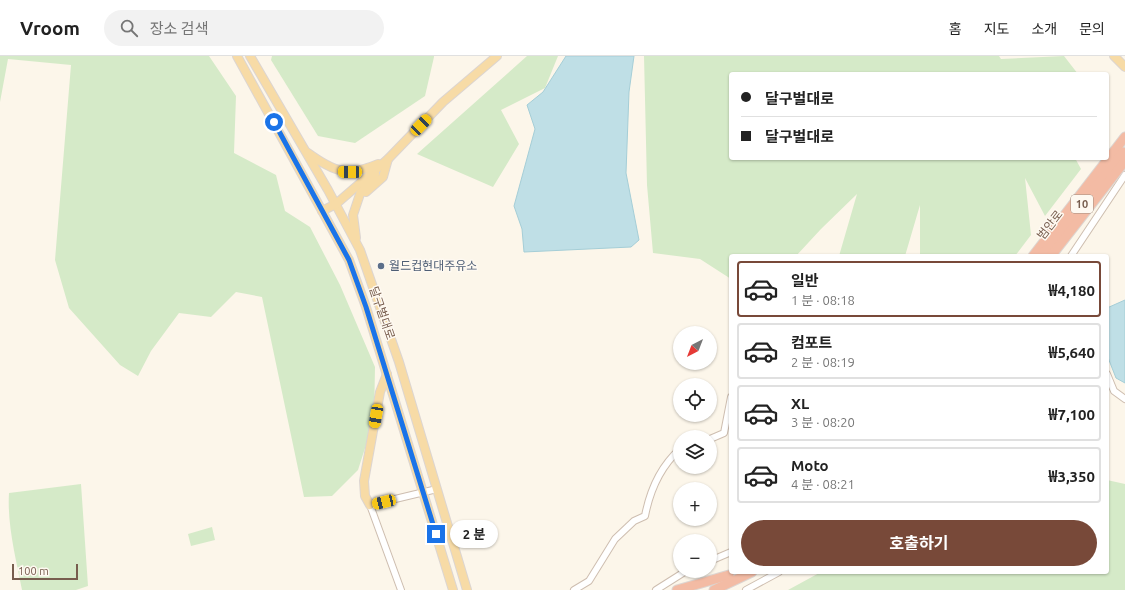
<!DOCTYPE html>
<html lang="ko">
<meta charset="utf-8">
<style>
body{margin:0;font-family:Ubuntu,"Noto Sans KR",sans-serif;background:#f2f2f2;color:#222;height:100vh;display:flex;flex-direction:column;font-size:15px;white-space:nowrap}
*{box-sizing:border-box;margin:0}
p{font-size:13px;color:#767676}
.icon{flex:none;width:22px;height:22px;fill:none;stroke:currentColor;stroke-width:2;stroke-linecap:round;stroke-linejoin:round}
.map{position:relative;flex:1;overflow:hidden}
.sheet{position:absolute;left:729px;top:198px;width:380px;height:320px;display:flex;flex-direction:column;background:#fff;border-radius:4px;box-shadow:0 1px 3px #0004}
.sheet>*{flex:none}
.hud{position:absolute;left:729px;top:16px;width:380px;height:88px;border-radius:4px;box-shadow:0 1px 3px #0004;display:grid;align-content:center;height:88px;padding:0 12px;background:#fff}
.needle{width:26px;rotate:222deg}
.tools{position:absolute;left:673px;top:270px;display:grid;gap:8px}
.tools a{display:grid;place-items:center;width:44px;height:44px;border-radius:50%;background:#fff;box-shadow:0 1px 3px #0004;font-size:20px}
.scale{position:absolute;left:12px;bottom:10px;width:66px;box-sizing:border-box;padding-left:4px;border:2px solid #775d4e;border-top:0;font-size:11px;line-height:14px;white-space:nowrap;color:#775d4e;-webkit-text-stroke:3px #fef9f1;paint-order:stroke}
.end{position:absolute;width:18px;height:18px;margin:-9px;border:5px solid #1a73e8;background:#fff;box-shadow:0 0 0 2px #fff}
.from{border-radius:50%}
.bubble{position:absolute;height:28px;border-radius:14px;background:#fff;box-shadow:0 1px 3px #0004;font-size:13px;font-weight:700;line-height:28px;text-align:center}
.car{position:absolute;width:12px;height:24px;margin:-12px -6px;border-radius:5px;box-shadow:0 0 3px 1px #0007;background:linear-gradient(#f5c518 24%,#345 0 40%,#f5c518 0 76%,#345 0 86%,#f5c518 0)}
.hud b{display:flex;align-items:center;gap:14px;height:38px;font-size:15px}
.hud b+b{border-top:1px solid #e0e0e0}
.hud i{width:10px;height:10px;background:#222}
ul{padding:7px 0 0;list-style:none}
li{display:flex;align-items:center;gap:12px;height:56px;margin:0 8px 6px;padding:0 4px;border:2px solid #e0e0e0;border-radius:4px}
li div{flex:1}
li b{display:block;font-size:15px}
li em{font-style:normal;font-weight:700}
li.on{border-color:#784939}
li>.icon{width:36px;height:36px;stroke-width:1.5}
.cta{display:flex;gap:8px;margin-top:auto;padding:8px 12px}
.cta a{flex:1;height:46px;border-radius:24px;background:#784939;color:#fff;font-size:16px;font-weight:700;line-height:46px;text-align:center}
header{display:flex;align-items:center;gap:24px;box-sizing:border-box;height:56px;padding:0 20px;background:#fff;border-bottom:1px solid #e0e0e0}
header strong{font-size:19px}
nav{display:flex;gap:22px;margin-inline-start:auto;font-size:14px}
.search{width:280px;height:36px;background:#f2f2f2;display:flex;align-items:center;gap:10px;box-sizing:border-box;padding:0 14px;border-radius:22px;color:#767676;font-size:15px}
.map>svg:first-child{display:block}
.green{fill:#d5eac8}
.water{fill:#bfdfe6;stroke:#a5ced7}
.lines{fill:none;stroke-linecap:round;stroke-linejoin:round}
.minor-casing{stroke:#cebeb0;stroke-width:8}
.major-casing{stroke:#dcd5d1;stroke-width:10}
.highway-casing{stroke:#dcd5d1;stroke-width:11}
.minor{stroke:#fff;stroke-width:6}
.major{stroke:#f7dba6;stroke-width:8}
.highway{stroke:#f3bba4;stroke-width:9}
.route{stroke:#1a73e8;stroke-width:5}
.service-dot{fill:#5c6f8a;stroke:#fef9f1;stroke-width:1.5}
.labels{text-anchor:middle;stroke-width:3;stroke-linejoin:round;paint-order:stroke}
.shield{fill:#fef9f1;stroke:#a08c7f;stroke-width:1}
.shield-label{font-size:11px;font-weight:bold;fill:#775d4e}
.street-label{font-size:12px;fill:#775d4e;stroke:#fef9f1}
.service-label{font-size:12px;fill:#4e5e75;stroke:#fef9f1;text-anchor:start}
</style>
<header>
<strong>Vroom</strong>
<div class="search"><svg class="icon" aria-label="search" viewBox="0 0 24 24"><circle cx="10" cy="10" r="6"/><path d="M15 15l6 6"/></svg>장소 검색</div>
<nav><a>홈</a><a>지도</a><a>소개</a><a>문의</a></nav>
</header>
<div class="map">
<svg width="1125" height="534" viewBox="0 0 1125 534">
<rect width="100%" height="100%" fill="#fcf6ea"/>
<g class="green">
<path d="M 0,0 L 209,0 L 236,40 L 234,97 L 276,119 L 285,155 L 310,171 L 340,229 L 375,311 L 374,364 L 358,414 L 332,440 L 304,441 L 262,241 L 236,236 L 211,261 L 179,257 L 151,295 L 138,320 L 120,309 L 69,252 L 55,204 L 71,9 L 8,3 L 0,46 Z"/>
<path d="M 272,0 L 434,0 L 434,1 L 425,40 L 355,87 L 318,80 L 271,4 Z"/>
<path d="M 527,0 L 558,0 L 545,32 L 501,54 L 519,88 L 493,131 L 417,98 Z"/>
<path d="M 644,0 L 999,0 L 1001,3 L 1064,0 L 1078,18 L 731,18 L 731,102 L 1075,102 L 1081,113 L 1045,160 L 1025,122 L 1031,179 L 1015,200 L 920,200 L 920,149 L 905,200 L 839,200 L 857,138 L 821,173 L 796,200 L 731,200 L 731,223 L 700,203 L 653,197 L 647,129 Z"/>
<path d="M 1107,424 L 1125,428 L 1125,534 L 788,534 L 821,516 L 1107,516 Z"/>
<path d="M 81,428 L 88,530 L 76,534 L 22,534 C 16,503 7,469 9,437 Z"/>
<path d="M 212,471 L 215,484 L 191,490 L 188,478 Z"/>
</g>
<g class="water">
<path d="M 566,0 L 634,0 L 629,36 L 626,117 L 639,184 L 631,191 L 524,196 L 522,173 L 514,150 L 535,73 L 527,49 L 543,36 Z"/>
<path d="M 1125,244 L 1125,327 L 1116,322 L 1107,299 L 1107,252 Z"/>
</g>
<g class="lines">
<defs>
<g id="minor">
<path d="M 1071,200 L 1125,119"/>
<path d="M 1107,318 L 1114,335 L 1125,343"/>
<path d="M 710,383 L 724,377 L 731,341"/>
<path d="M 710,505 L 731,496"/>
<path d="M 401,534 L 370,449 L 437,433"/>
<path d="M 574,534 L 589,525 L 615,483 L 634,465 L 645,460 C 650,434 660,411 680,393"/>
<path d="M 656,534 L 686,515"/>
<path d="M 746,534 L 779,516"/>
</g>
<g id="major">
<path d="M 237,0 L 349,204 L 366,251 L 453,534"/>
<path d="M 250,0 L 328,134 L 360,194 L 399,306 L 467,534"/>
<path d="M 1114,0 L 1125,11"/>
<path d="M 308,97 C 334,116 348,121 378,108"/>
<path d="M 366,136 L 383,121 L 388,103"/>
<path d="M 322,155 L 336,148 L 388,103 L 443,46 L 497,0"/>
<path d="M 356,182 L 353,159 L 360,138 L 375,118"/>
<path d="M 370,449 L 365,440 L 364,425 L 380,336 L 387,318"/>
</g>
<g id="highway">
<path d="M 1033,200 L 1125,81"/>
<path d="M 1041,200 L 1123,96"/>
<path d="M 1051,200 L 1125,105"/>
<path d="M 677,534 L 729,519"/>
<path d="M 714,534 L 752,516"/>
</g>
</defs>
<use href="#minor" class="minor-casing"/>
<use href="#major" class="major-casing"/>
<use href="#highway" class="highway-casing"/>
<use href="#minor" class="minor"/>
<use href="#major" class="major"/>
<use href="#highway" class="highway"/>
</g>
<g class="lines">
<path class="route" d="M 274,66 L 349,204 L 366,251 L 436,478"/>
</g>
<circle class="service-dot" cx="381" cy="210" r="4"/>
<g class="labels">
<rect class="shield" x="1071" y="139" width="22" height="18" rx="3"/>
<g class="shield-label">
<text x="1082" y="152">10</text>
</g>
<g class="street-label">
<text transform="translate(1050 169) rotate(-52)" y="4">범안로</text>
<text transform="translate(382 257) rotate(71)" y="4">달구벌대로</text>
</g>
<g class="service-label">
<text x="389" y="214">월드컵현대주유소</text>
</g>
</g>
</svg>
<div class="tools">
<a><svg class="needle" viewBox="-14 -14 28 28"><path d="M0-13l5 13h-10z" fill="#e53935"/><path d="M0 13l5-13h-10z" fill="#767676"/></svg></a>
<a><svg class="icon" aria-label="locate" viewBox="0 0 24 24"><circle cx="12" cy="12" r="6"/><path d="M12 2v4M12 18v4M2 12h4M18 12h4"/></svg></a>
<a><svg class="icon" aria-label="layers" viewBox="0 0 24 24"><path d="M12 4l9 5-9 5-9-5zM3 14l9 5 9-5"/></svg></a>
<a>+</a>
<a>−</a>
</div>
<div class="scale">100 m</div>
<i class="end from" style="left:274px;top:66px"></i>
<i class="end" style="left:436px;top:478px"></i>
<div class="bubble" style="left:450px;top:464px;width:48px">2 분</div>
<i class="car" style="left:421px;top:69px;rotate:44deg"></i>
<i class="car" style="left:350px;top:116px;rotate:271deg"></i>
<i class="car" style="left:376px;top:360px;rotate:190deg"></i>
<i class="car" style="left:384px;top:446px;rotate:257deg"></i>
<div class="hud">
<b><i class="from"></i>달구벌대로</b>
<b><i></i>달구벌대로</b>
</div>
<section class="sheet">
<ul>
<li class="on"><svg class="icon" aria-label="car" viewBox="0 0 24 24"><path d="M5 17H2v-5l4-1 3-4h7l3 4 3 1v5h-3M9 17h6M6 11h13"/><circle cx="7" cy="17" r="2"/><circle cx="17" cy="17" r="2"/></svg><div><b>일반</b><p>1 분 · 08:18</p></div><em>₩4,180</em></li>
<li><svg class="icon" aria-label="car" viewBox="0 0 24 24"><path d="M5 17H2v-5l4-1 3-4h7l3 4 3 1v5h-3M9 17h6M6 11h13"/><circle cx="7" cy="17" r="2"/><circle cx="17" cy="17" r="2"/></svg><div><b>컴포트</b><p>2 분 · 08:19</p></div><em>₩5,640</em></li>
<li><svg class="icon" aria-label="car" viewBox="0 0 24 24"><path d="M5 17H2v-5l4-1 3-4h7l3 4 3 1v5h-3M9 17h6M6 11h13"/><circle cx="7" cy="17" r="2"/><circle cx="17" cy="17" r="2"/></svg><div><b>XL</b><p>3 분 · 08:20</p></div><em>₩7,100</em></li>
<li><svg class="icon" aria-label="car" viewBox="0 0 24 24"><path d="M5 17H2v-5l4-1 3-4h7l3 4 3 1v5h-3M9 17h6M6 11h13"/><circle cx="7" cy="17" r="2"/><circle cx="17" cy="17" r="2"/></svg><div><b>Moto</b><p>4 분 · 08:21</p></div><em>₩3,350</em></li>
</ul>
<div class="cta"><a>호출하기</a></div>
</section>
</div>
